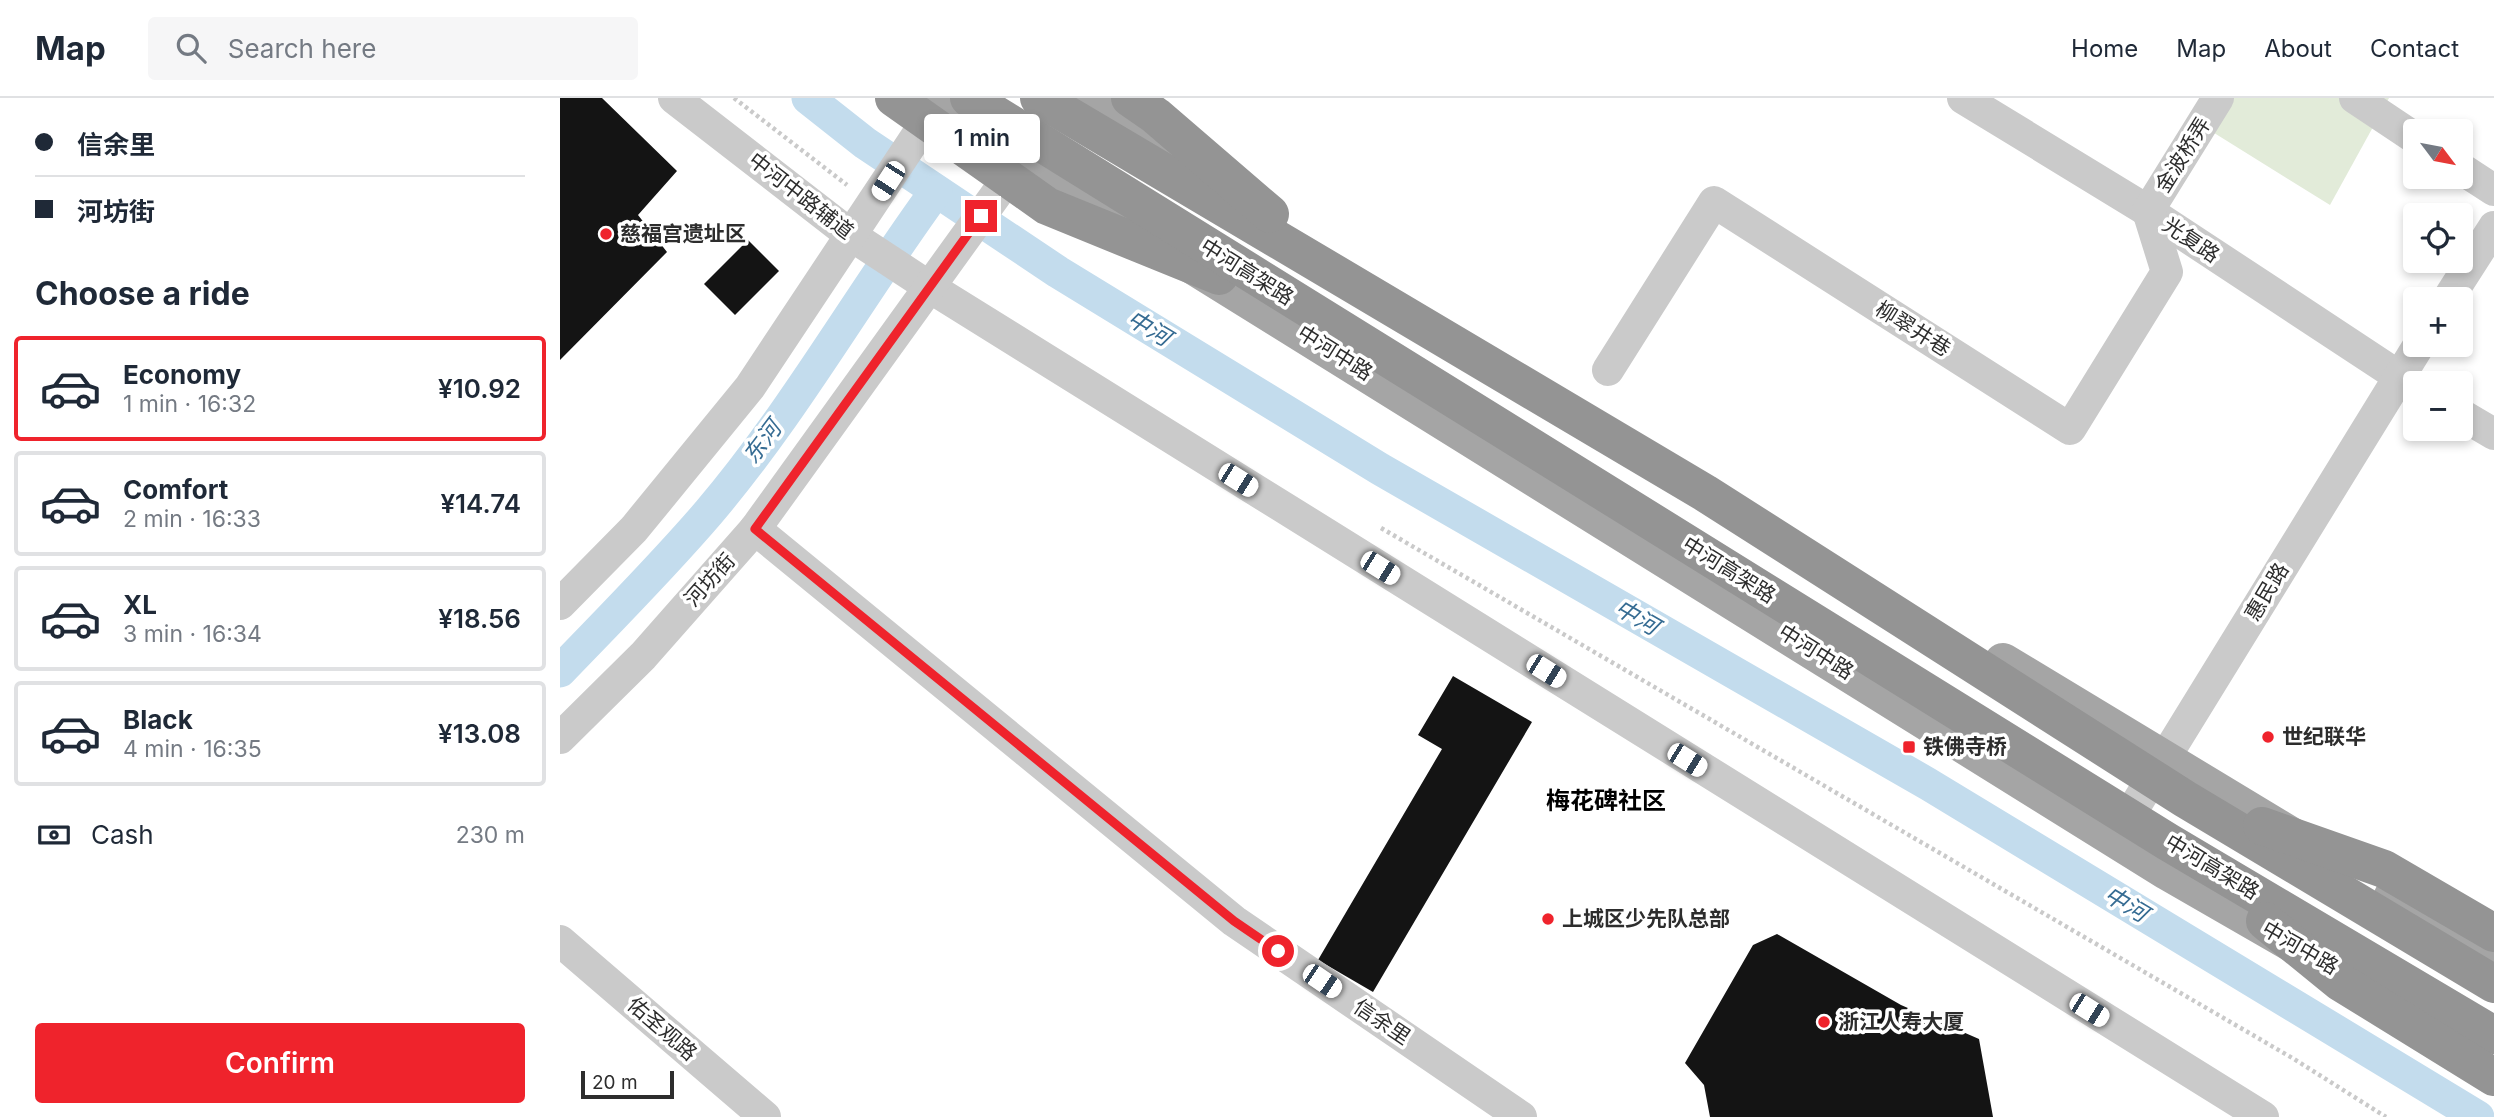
<!DOCTYPE html>
<meta charset="utf-8">
<style>
body{margin:0;font-family:Inter,"Noto Sans SC",sans-serif;background:#f6f6f7;color:#1f2937;height:100vh;display:flex;flex-direction:column;font-size:26px;white-space:nowrap}
*{box-sizing:border-box;margin:0}
p{font-size:23px;color:#747a83}
.icon{flex:none;width:38px;height:38px;fill:none;stroke:currentColor;stroke-width:2;stroke-linecap:round;stroke-linejoin:round}
.map{position:relative;flex:1;overflow:hidden}
.panel{display:flex;flex-direction:column;background:#fff;width:560px}
.panel>*{flex:none}
.hud{display:grid;align-content:center;height:154px;padding:0 35px;background:#fff}
.needle{width:46px;rotate:122deg}
.buttons{position:absolute;left:1843px;top:21px;display:grid;gap:14px}
.buttons a{display:grid;place-items:center;width:70px;height:70px;border-radius:7px;background:#fff;box-shadow:0 4px 10px #0003;font-size:35px}
.scale{position:absolute;left:21px;bottom:18px;width:93px;box-sizing:border-box;padding-left:7px;border:4px solid #2d2d2d;border-top:0;font-size:19px;line-height:24px;white-space:nowrap;color:#2d2d2d;-webkit-text-stroke:5px #fff;paint-order:stroke}
.end{position:absolute;width:32px;height:32px;margin:-16px;border:9px solid #ef232c;background:#fff;box-shadow:0 0 0 4px #fff}
.from{border-radius:50%}
.bubble{position:absolute;height:49px;border-radius:7px;background:#fff;box-shadow:0 4px 10px #0003;font-size:23px;font-weight:600;line-height:49px;text-align:center}
.car{position:absolute;width:21px;height:42px;margin:-21px -10px;border-radius:9px;box-shadow:0 0 5px 2px #0007;background:linear-gradient(#fff 24%,#345 0 40%,#fff 0 76%,#345 0 86%,#fff 0)}
.hud b{display:flex;align-items:center;gap:24px;height:66px;font-size:26px}
.hud b+b{border-top:2px solid #e0e1e3}
.hud i{width:18px;height:18px;background:#1f2937}
ul{padding:0;list-style:none}
li{display:flex;align-items:center;gap:21px;height:105px;margin:0 14px 10px;padding:0 21px;border:4px solid #e0e1e3;border-radius:7px}
li div{flex:1}
li b{display:block;font-size:26px}
li em{font-style:normal;font-weight:600}
li.on{border-color:#ef232c}
li>.icon{width:63px;height:63px;stroke-width:1.5}
h2{padding:0 35px;font-size:32px;line-height:84px}
.pay{display:flex;align-items:center;gap:18px;height:77px;padding:0 35px;font-size:26px}
.pay p{margin-inline-start:auto}
.button{display:flex;gap:14px;margin-top:auto;padding:14px 35px}
.button a{flex:1;height:80px;border-radius:7px;background:#ef232c;color:#fff;font-size:28px;font-weight:600;line-height:80px;text-align:center}
header{display:flex;align-items:center;gap:42px;box-sizing:border-box;height:98px;padding:0 35px;background:#fff;border-bottom:2px solid #e0e1e3}
header strong{font-size:33px}
nav{display:flex;gap:38px;margin-inline-start:auto;font-size:24px}
.search{width:490px;height:63px;background:#f6f6f7;display:flex;align-items:center;gap:18px;box-sizing:border-box;padding:0 24px;border-radius:7px;color:#747a83;font-size:26px}
main{display:flex;flex:1;min-height:0}
.map>svg:first-child{display:block}
.green{fill:#e2ebd9}
.lines{fill:none;stroke-linecap:round;stroke-linejoin:round}
.canal{stroke:#c3dced;stroke-width:33}
.building{fill:#141414}
.path{stroke:#cacaca;stroke-width:4.5;stroke-dasharray:3.5 3.5;stroke-linecap:butt}
.minor{stroke:#cacaca;stroke-width:32}
.major{stroke:#a5a5a5;stroke-width:38}
.highway{stroke:#949494;stroke-width:38}
.route{stroke:#ef232c;stroke-width:9}
.poi-dot{fill:#ef232c;stroke:#fff;stroke-width:2.5}
.labels{text-anchor:middle;stroke-width:7;stroke-linejoin:round;paint-order:stroke}
.street-label{font-size:21px;fill:#2d2d2d;stroke:#fff}
.poi-label{font-size:21px;font-weight:bold;fill:#2d2d2d;stroke:#fff;text-anchor:start}
.water-label{font-size:23px;font-style:italic;fill:#366c93;stroke:#fff}
.quarter-label{font-size:24px;font-weight:bold;fill:#000;stroke:#fff}
</style>
<header>
<strong>Map</strong>
<div class="search"><svg class="icon" aria-label="search" viewBox="0 0 24 24"><circle cx="10" cy="10" r="6"/><path d="M15 15l6 6"/></svg>Search here</div>
<nav><a>Home</a><a>Map</a><a>About</a><a>Contact</a></nav>
</header>
<main>
<section class="panel">
<div class="hud">
<b><i class="from"></i>信余里</b>
<b><i></i>河坊街</b>
</div>
<h2>Choose a ride</h2>
<ul>
<li class="on"><svg class="icon" aria-label="car" viewBox="0 0 24 24"><path d="M5 17H2v-5l4-1 3-4h7l3 4 3 1v5h-3M9 17h6M6 11h13"/><circle cx="7" cy="17" r="2"/><circle cx="17" cy="17" r="2"/></svg><div><b>Economy</b><p>1 min · 16:32</p></div><em>¥10.92</em></li>
<li><svg class="icon" aria-label="car" viewBox="0 0 24 24"><path d="M5 17H2v-5l4-1 3-4h7l3 4 3 1v5h-3M9 17h6M6 11h13"/><circle cx="7" cy="17" r="2"/><circle cx="17" cy="17" r="2"/></svg><div><b>Comfort</b><p>2 min · 16:33</p></div><em>¥14.74</em></li>
<li><svg class="icon" aria-label="car" viewBox="0 0 24 24"><path d="M5 17H2v-5l4-1 3-4h7l3 4 3 1v5h-3M9 17h6M6 11h13"/><circle cx="7" cy="17" r="2"/><circle cx="17" cy="17" r="2"/></svg><div><b>XL</b><p>3 min · 16:34</p></div><em>¥18.56</em></li>
<li><svg class="icon" aria-label="car" viewBox="0 0 24 24"><path d="M5 17H2v-5l4-1 3-4h7l3 4 3 1v5h-3M9 17h6M6 11h13"/><circle cx="7" cy="17" r="2"/><circle cx="17" cy="17" r="2"/></svg><div><b>Black</b><p>4 min · 16:35</p></div><em>¥13.08</em></li>
</ul>
<div class="pay"><svg class="icon" aria-label="cash" viewBox="0 0 24 24"><path d="M3 7h18v10H3z"/><circle cx="12" cy="12" r="2"/></svg>Cash<p>230 m</p></div>
<div class="button"><a>Confirm</a></div>
</section>
<div class="map">
<svg width="1934" height="1019" viewBox="0 0 1934 1019">
<rect width="100%" height="100%" fill="#fff"/>
<path class="green" d="M 1671,0 L 1829,0 L 1770,107 L 1651,33 Z"/>
<g class="lines">
<g class="canal">
<path d="M 248,0 L 305,45 L 498,174 L 820,371 L 1368,686 L 1918,1019"/>
<path d="M 0,573 C 50,521 102,469 149,414 C 234,314 299,198 376,93"/>
</g>
</g>
<g class="building">
<path d="M 0,0 L 42,0 L 117,73 L 78,117 L 107,154 L 0,262 Z"/>
<path d="M 188,142 L 219,173 L 175,217 L 144,186 Z"/>
<path d="M 893,578 L 972,624 L 813,894 L 758,862 L 882,651 L 858,637 Z"/>
<path d="M 1217,836 L 1341,907 L 1419,941 L 1433,1019 L 1150,1019 L 1144,987 L 1125,965 L 1193,847 Z"/>
</g>
<g class="lines">
<g class="path">
<path d="M 174,0 L 287,87"/>
<path d="M 821,430 L 1734,961 L 1826,1019"/>
</g>
<g class="minor">
<path d="M 114,0 L 292,138 L 371,190 L 1703,1019"/>
<path d="M 1403,0 L 1588,113 L 1855,289"/>
<path d="M 1795,0 L 1855,40"/>
<path d="M 1900,70 L 1934,92"/>
<path d="M 1888,201 L 1934,129"/>
<path d="M 1048,272 L 1154,104 L 1510,331 L 1607,174 L 1588,113 L 1658,0"/>
<path d="M 1900,316 L 1934,336"/>
<path d="M 195,431 L 674,823 L 961,1019"/>
<path d="M 0,506 L 74,431 L 190,289 L 380,3"/>
<path d="M 0,640 L 83,558 L 195,431 L 461,62"/>
<path d="M 1556,739 L 1859,247"/>
<path d="M 0,843 L 205,1019"/>
</g>
<g class="major">
<path d="M 372,0 L 462,61 L 1607,773 L 1732,845"/>
<path d="M 519,0 L 630,68"/>
<path d="M 1443,564 L 1736,741"/>
<path d="M 1833,798 L 1934,858"/>
</g>
<g class="highway">
<path d="M 334,0 L 487,108 L 659,178"/>
<path d="M 409,0 L 1608,744 L 1934,937"/>
<path d="M 479,0 L 1145,395 L 1625,701 L 1934,886"/>
<path d="M 570,0 L 596,18 L 710,116"/>
<path d="M 1702,728 L 1824,771 L 1934,835"/>
<path d="M 1705,823 L 1780,884 L 1934,979"/>
</g>
</g>
<g class="lines">
<path class="route" d="M 421,118 L 195,431 L 674,823 L 718,853"/>
</g>
<g class="poi-dot">
<circle cx="46" cy="136" r="7"/>
<circle cx="1708" cy="639" r="7"/>
<rect x="1342" y="642" width="14" height="14" rx="3.5"/>
<circle cx="988" cy="821" r="7"/>
<circle cx="1264" cy="924" r="7"/>
</g>
<g class="labels">
<g class="street-label">
<text transform="translate(1623 57) rotate(-58)" y="7">金波桥弄</text>
<text transform="translate(241 98) rotate(38)" y="7">中河中路辅道</text>
<text transform="translate(1631 142) rotate(34)" y="7">光复路</text>
<text transform="translate(687 174) rotate(32)" y="7">中河高架路</text>
<text transform="translate(1353 231) rotate(32)" y="7">柳翠井巷</text>
<text transform="translate(775 255) rotate(32)" y="7">中河中路</text>
<text transform="translate(1169 472) rotate(32)" y="7">中河高架路</text>
<text transform="translate(150 482) rotate(-48)" y="7">河坊街</text>
<text transform="translate(1707 494) rotate(-59)" y="7">惠民路</text>
<text transform="translate(1256 554) rotate(32)" y="7">中河中路</text>
<text transform="translate(1652 769) rotate(31)" y="7">中河高架路</text>
<text transform="translate(1740 850) rotate(30)" y="7">中河中路</text>
<text transform="translate(822 924) rotate(34)" y="7">信余里</text>
<text transform="translate(102 931) rotate(41)" y="7">佑圣观路</text>
</g>
<g class="poi-label">
<text x="60" y="143">慈福宫遗址区</text>
<text x="1722" y="646">世纪联华</text>
<text x="1363" y="656">铁佛寺桥</text>
<text x="1002" y="828">上城区少先队总部</text>
<text x="1278" y="931">浙江人寿大厦</text>
</g>
<g class="water-label">
<text transform="translate(589 230) rotate(31)" y="8">中河</text>
<text transform="translate(202 344) rotate(-53)" y="8">东河</text>
<text transform="translate(1077 519) rotate(30)" y="8">中河</text>
<text transform="translate(1566 806) rotate(31)" y="8">中河</text>
</g>
<g class="quarter-label">
<text x="1046" y="711">梅花碑社区</text>
</g>
</g>
</svg>
<div class="buttons">
<a><svg class="needle" viewBox="-14 -14 28 28"><path d="M0-13l5 13h-10z" fill="#e53935"/><path d="M0 13l5-13h-10z" fill="#747a83"/></svg></a>
<a><svg class="icon" aria-label="locate" viewBox="0 0 24 24"><circle cx="12" cy="12" r="6"/><path d="M12 2v4M12 18v4M2 12h4M18 12h4"/></svg></a>
<a>+</a>
<a>−</a>
</div>
<div class="scale">20 m</div>
<i class="end from" style="left:718px;top:853px"></i>
<i class="end" style="left:421px;top:118px"></i>
<div class="bubble" style="left:364px;top:16px;width:116px">1 min</div>
<i class="car" style="left:328px;top:83px;rotate:213deg"></i>
<i class="car" style="left:678px;top:382px;rotate:122deg"></i>
<i class="car" style="left:820px;top:470px;rotate:122deg"></i>
<i class="car" style="left:986px;top:573px;rotate:122deg"></i>
<i class="car" style="left:1127px;top:662px;rotate:122deg"></i>
<i class="car" style="left:762px;top:883px;rotate:124deg"></i>
<i class="car" style="left:1529px;top:912px;rotate:122deg"></i>
</div>
</main>
